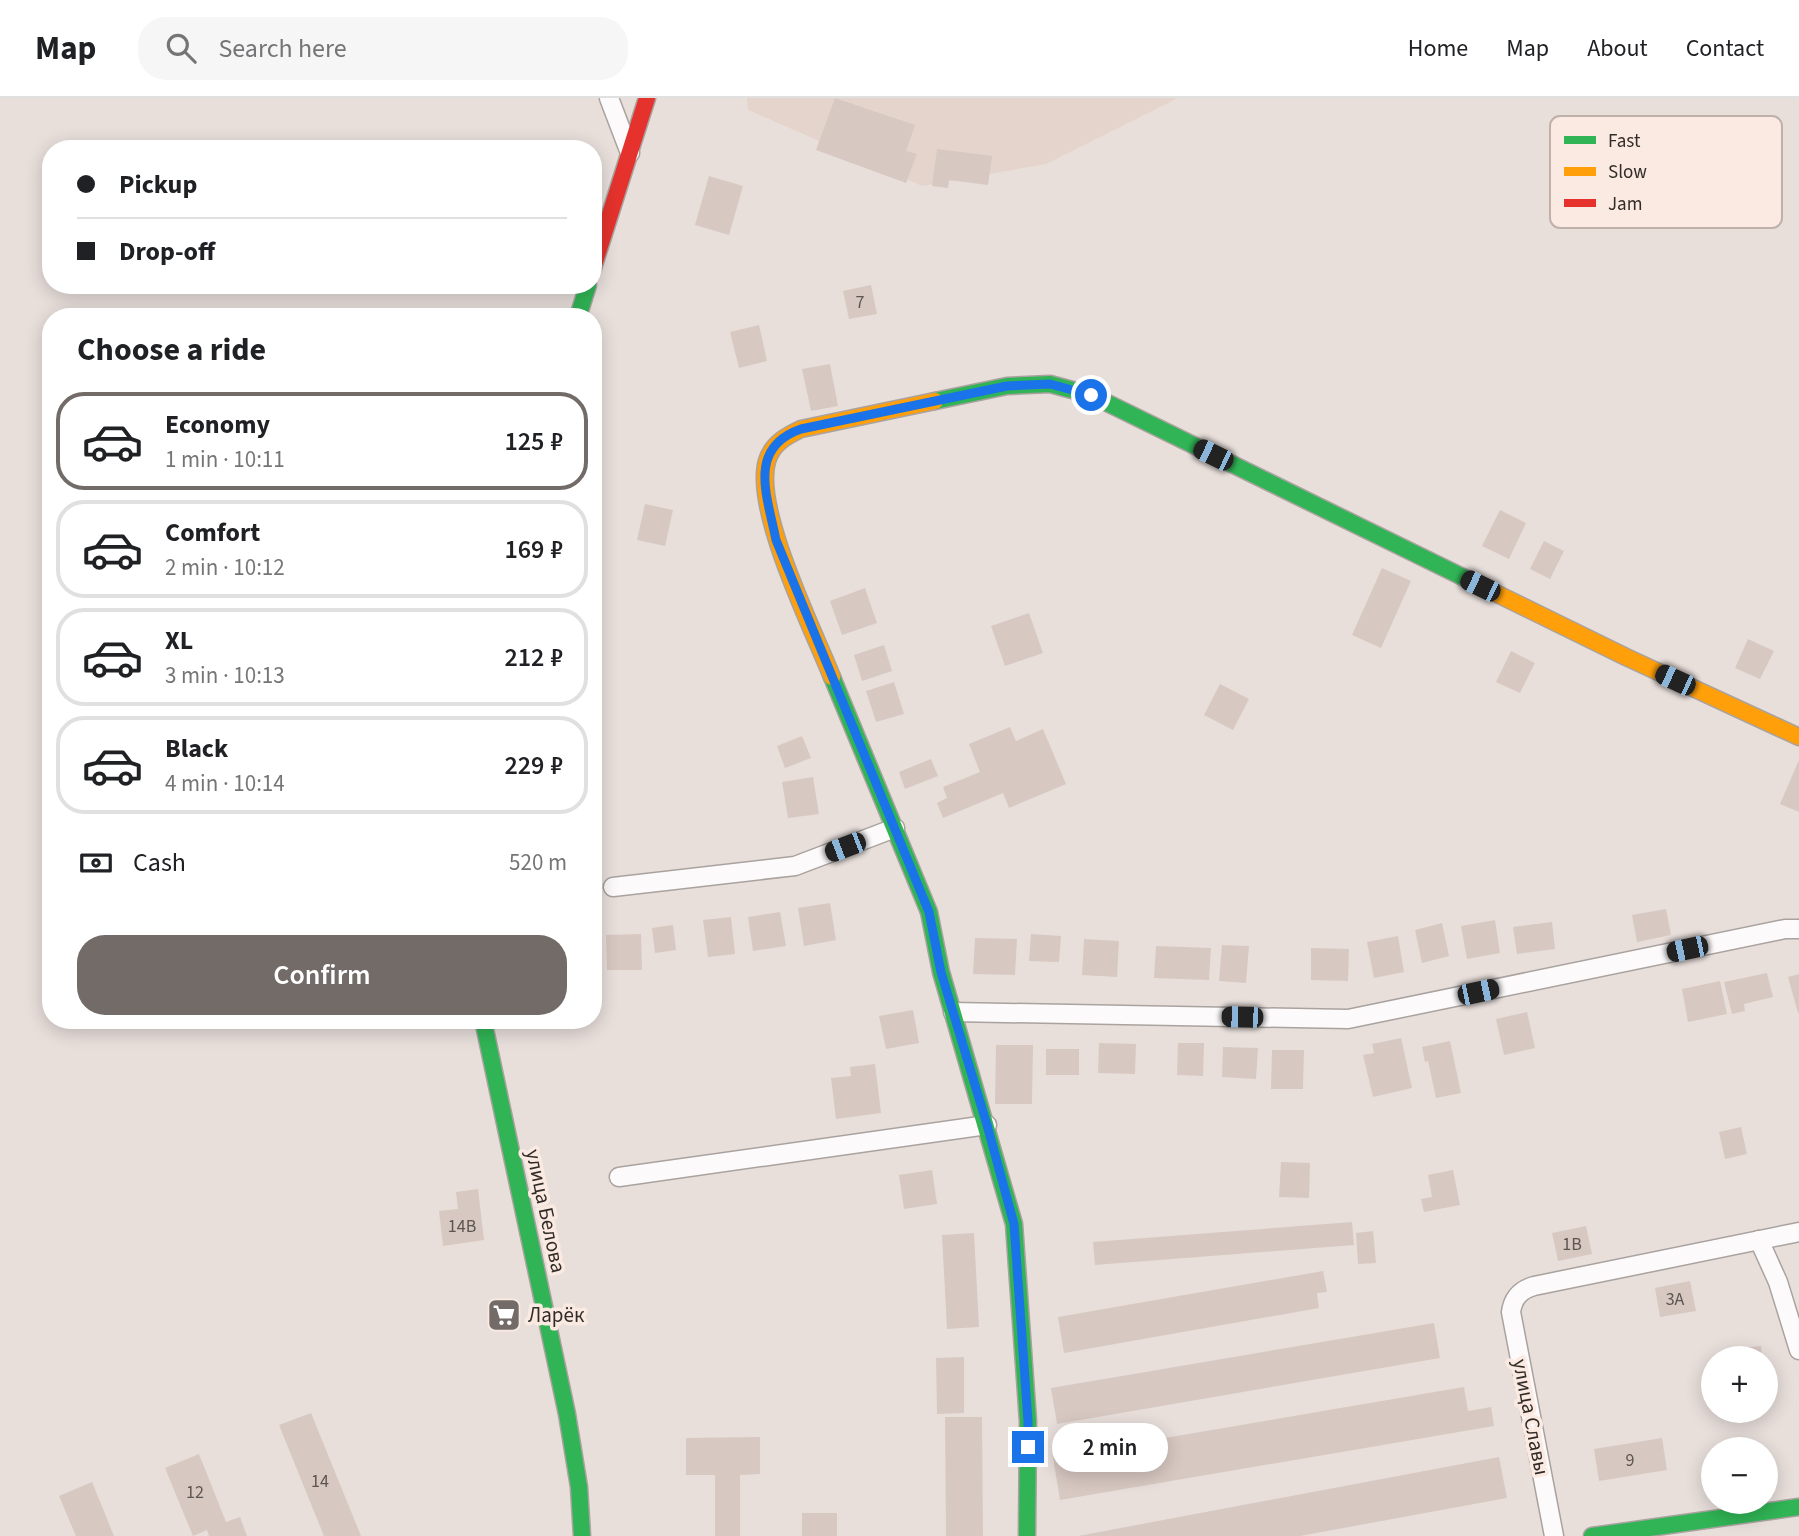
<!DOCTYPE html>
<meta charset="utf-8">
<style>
body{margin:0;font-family:"Source Sans 3",sans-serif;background:#f6f6f6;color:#202124;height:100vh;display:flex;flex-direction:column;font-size:26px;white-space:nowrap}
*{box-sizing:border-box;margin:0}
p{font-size:23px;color:#757577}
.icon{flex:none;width:38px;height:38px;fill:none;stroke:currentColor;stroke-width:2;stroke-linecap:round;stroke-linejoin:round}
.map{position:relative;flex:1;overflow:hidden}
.details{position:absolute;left:42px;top:210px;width:560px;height:721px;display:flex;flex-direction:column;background:#fff;border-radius:28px;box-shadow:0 4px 18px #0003}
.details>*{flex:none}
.guide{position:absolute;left:42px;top:42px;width:560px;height:154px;border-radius:28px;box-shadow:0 4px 18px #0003;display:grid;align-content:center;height:154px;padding:0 35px;background:#fff}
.buttons{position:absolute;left:1701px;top:1248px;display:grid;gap:14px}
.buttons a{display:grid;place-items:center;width:77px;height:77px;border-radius:50%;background:#fff;box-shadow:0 4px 18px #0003;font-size:35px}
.end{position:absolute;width:32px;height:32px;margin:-16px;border:9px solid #1a73e8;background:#fff;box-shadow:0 0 0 4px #fff}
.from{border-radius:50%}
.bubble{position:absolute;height:49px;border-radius:24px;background:#fff;box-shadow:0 4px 18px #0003;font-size:23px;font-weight:600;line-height:49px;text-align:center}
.car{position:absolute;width:21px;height:42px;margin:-21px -10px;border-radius:9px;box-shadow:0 0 5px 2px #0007;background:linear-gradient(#222 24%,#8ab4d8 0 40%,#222 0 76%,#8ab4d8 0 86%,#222 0)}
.guide b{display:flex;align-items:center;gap:24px;height:66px;font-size:26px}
.guide b+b{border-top:2px solid #e0e0e0}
.guide i{width:18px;height:18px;background:#202124}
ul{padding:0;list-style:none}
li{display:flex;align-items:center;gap:21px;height:98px;margin:0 14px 10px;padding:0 21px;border:4px solid #e0e0e0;border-radius:28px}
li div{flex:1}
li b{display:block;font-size:26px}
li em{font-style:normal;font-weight:600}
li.on{border-color:#726b67}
li>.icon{width:63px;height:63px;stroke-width:1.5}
h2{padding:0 35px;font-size:32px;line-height:84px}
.pay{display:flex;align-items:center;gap:18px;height:77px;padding:0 35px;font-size:26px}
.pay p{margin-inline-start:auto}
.action{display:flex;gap:14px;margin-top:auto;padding:14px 35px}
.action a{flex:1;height:80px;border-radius:28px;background:#726b67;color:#fff;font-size:28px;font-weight:600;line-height:80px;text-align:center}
header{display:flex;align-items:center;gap:42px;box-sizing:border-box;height:98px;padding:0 35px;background:#fff;border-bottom:2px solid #e0e0e0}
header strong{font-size:33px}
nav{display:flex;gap:38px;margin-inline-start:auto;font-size:24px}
.search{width:490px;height:63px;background:#f6f6f6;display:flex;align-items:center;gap:18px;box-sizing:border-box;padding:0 24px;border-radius:28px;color:#757577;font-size:26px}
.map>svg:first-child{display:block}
.built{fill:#e5d4cc}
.building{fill:#d8c8c2}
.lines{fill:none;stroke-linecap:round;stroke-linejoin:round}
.street-casing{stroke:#a9a29f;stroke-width:21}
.fast-casing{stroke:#a9a29f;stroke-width:19}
.slow-casing{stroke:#a9a29f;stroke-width:19}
.jam-casing{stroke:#a9a29f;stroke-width:19}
.street{stroke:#fcfafa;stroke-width:18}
.fast{stroke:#30b455;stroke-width:16}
.slow{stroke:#ff9f0a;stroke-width:16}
.jam{stroke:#e5322d;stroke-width:16}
.route{stroke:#1a73e8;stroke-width:9}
.labels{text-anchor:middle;stroke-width:7;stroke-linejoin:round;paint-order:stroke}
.number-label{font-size:18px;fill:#5d5551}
.street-label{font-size:21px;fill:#322c29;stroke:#fbeae2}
.poi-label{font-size:21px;fill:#322c29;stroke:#fbeae2;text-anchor:start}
.key{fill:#fbeae2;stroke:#bfb1aa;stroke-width:2}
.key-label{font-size:19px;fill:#322c29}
</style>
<header>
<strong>Map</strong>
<div class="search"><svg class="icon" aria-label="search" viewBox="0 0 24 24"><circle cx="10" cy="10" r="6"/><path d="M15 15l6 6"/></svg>Search here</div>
<nav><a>Home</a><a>Map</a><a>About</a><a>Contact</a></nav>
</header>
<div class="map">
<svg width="1799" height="1438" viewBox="0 0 1799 1438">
<rect width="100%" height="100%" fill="#e8dfdb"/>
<path class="built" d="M 747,0 L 1178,0 L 1046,66 L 922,88 L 748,12 Z"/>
<g class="building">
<path d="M 835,0 L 915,27 L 906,53 L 917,56 L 906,85 L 816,52 Z"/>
<path d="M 937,51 L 992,58 L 988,87 L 949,82 L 948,90 L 932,88 Z"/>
<path d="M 709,78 L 743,88 L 729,137 L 695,127 Z"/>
<path d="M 871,187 L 877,216 L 849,221 L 843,193 Z"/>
<path d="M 759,227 L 767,263 L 739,270 L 730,234 Z"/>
<path d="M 830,266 L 838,308 L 811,313 L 802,271 Z"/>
<path d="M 645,406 L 673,412 L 665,448 L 637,442 Z"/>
<path d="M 1500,412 L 1526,425 L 1509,461 L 1482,448 Z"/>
<path d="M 1544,443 L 1564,453 L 1550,481 L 1530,471 Z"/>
<path d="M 1382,470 L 1411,483 L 1381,550 L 1352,537 Z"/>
<path d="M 865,490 L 877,525 L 842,537 L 830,503 Z"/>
<path d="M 1029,515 L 1043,555 L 1005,568 L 991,528 Z"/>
<path d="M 1748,541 L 1774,553 L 1760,581 L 1735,570 Z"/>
<path d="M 884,547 L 892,573 L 862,583 L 854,557 Z"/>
<path d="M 1511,553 L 1535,565 L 1520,595 L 1496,584 Z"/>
<path d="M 894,584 L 904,616 L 876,624 L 866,593 Z"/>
<path d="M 1220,586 L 1249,601 L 1233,632 L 1204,617 Z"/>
<path d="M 1010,629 L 1016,643 L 1043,631 L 1066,686 L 1009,710 L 1003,695 L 943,720 L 937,705 L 947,700 L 943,689 L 980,674 L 969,646 Z"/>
<path d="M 802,638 L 811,660 L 785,670 L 777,648 Z"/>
<path d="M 931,661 L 938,678 L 905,691 L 899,674 Z"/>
<path d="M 1799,662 L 1799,714 L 1780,706 Z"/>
<path d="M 813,679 L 819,716 L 788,720 L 782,684 Z"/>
<path d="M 830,805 L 836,842 L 804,848 L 798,810 Z"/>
<path d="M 1666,811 L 1671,837 L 1637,844 L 1632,817 Z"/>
<path d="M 780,814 L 786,848 L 753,853 L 748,819 Z"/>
<path d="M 731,819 L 735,856 L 708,859 L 703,822 Z"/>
<path d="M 1495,822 L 1500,855 L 1467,861 L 1461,828 Z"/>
<path d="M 1552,824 L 1555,851 L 1517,856 L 1513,829 Z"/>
<path d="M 1442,825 L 1449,858 L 1422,865 L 1415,832 Z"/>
<path d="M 673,827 L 676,852 L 655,855 L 652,830 Z"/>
<path d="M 641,836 L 642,872 L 607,872 L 606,837 Z"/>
<path d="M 1031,836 L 1061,838 L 1059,864 L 1029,863 Z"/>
<path d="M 1398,838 L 1404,874 L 1374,880 L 1367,844 Z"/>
<path d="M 975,840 L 1017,841 L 1015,877 L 973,876 Z"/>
<path d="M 1084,841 L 1119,843 L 1117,879 L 1082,877 Z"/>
<path d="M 1222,847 L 1249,848 L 1246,885 L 1219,883 Z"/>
<path d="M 1156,848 L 1211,850 L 1209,882 L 1154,880 Z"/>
<path d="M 1311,850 L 1349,851 L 1348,883 L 1311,882 Z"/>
<path d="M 1767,875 L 1773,899 L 1744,906 L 1745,913 L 1732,916 L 1724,884 Z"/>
<path d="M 1799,876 L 1799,915 L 1798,915 L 1788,879 Z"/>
<path d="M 1720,883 L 1727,916 L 1688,924 L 1682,891 Z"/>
<path d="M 913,912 L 919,945 L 886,951 L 879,918 Z"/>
<path d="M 1527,914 L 1535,950 L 1504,957 L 1496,921 Z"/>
<path d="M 1401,940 L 1412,990 L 1373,999 L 1363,957 L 1374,955 L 1372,946 Z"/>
<path d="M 1450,943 L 1461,995 L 1436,1000 L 1428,963 L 1425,964 L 1422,949 Z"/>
<path d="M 1099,945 L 1136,946 L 1135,976 L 1098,975 Z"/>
<path d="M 1178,945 L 1204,945 L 1203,978 L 1177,977 Z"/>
<path d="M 996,947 L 1033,947 L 1032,1006 L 995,1006 Z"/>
<path d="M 1223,949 L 1258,950 L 1256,981 L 1222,979 Z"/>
<rect x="1046" y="951" width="33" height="26"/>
<path d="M 1272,952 L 1304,952 L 1303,991 L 1271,991 Z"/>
<path d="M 875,966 L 881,1015 L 836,1021 L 831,980 L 851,978 L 850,969 Z"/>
<path d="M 1741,1029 L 1747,1056 L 1725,1061 L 1719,1034 Z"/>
<path d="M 1281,1064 L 1310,1065 L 1309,1100 L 1279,1099 Z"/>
<path d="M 932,1072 L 937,1106 L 904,1111 L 899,1077 Z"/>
<path d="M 1453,1072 L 1460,1107 L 1424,1114 L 1421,1101 L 1432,1099 L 1428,1077 Z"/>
<path d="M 478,1091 L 484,1142 L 443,1148 L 439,1113 L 458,1111 L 456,1094 Z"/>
<path d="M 1352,1124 L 1354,1147 L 1095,1167 L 1093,1144 Z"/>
<path d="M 1586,1128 L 1592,1156 L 1558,1163 L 1552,1135 Z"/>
<path d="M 1373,1133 L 1376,1165 L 1358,1166 L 1356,1135 Z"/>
<path d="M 974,1135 L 979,1229 L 947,1231 L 942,1137 Z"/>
<path d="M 1323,1173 L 1327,1194 L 1317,1195 L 1319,1210 L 1064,1255 L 1058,1219 Z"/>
<path d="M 1690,1183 L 1696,1213 L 1660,1219 L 1655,1190 Z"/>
<path d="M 1434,1225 L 1440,1260 L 1057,1326 L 1051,1290 Z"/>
<path d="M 1761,1248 L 1762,1260 L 1733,1260 L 1732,1251 Z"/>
<path d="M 964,1259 L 964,1315 L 937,1316 L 936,1260 Z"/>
<path d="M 1464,1289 L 1468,1313 L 1491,1309 L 1494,1328 L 1060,1402 L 1053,1359 Z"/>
<path d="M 311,1315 L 361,1438 L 324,1438 L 279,1327 Z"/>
<path d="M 945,1319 L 982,1319 L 983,1438 L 946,1438 Z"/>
<path d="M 760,1339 L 760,1376 L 740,1377 L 740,1438 L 715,1438 L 715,1377 L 686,1377 L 686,1340 Z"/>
<path d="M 1662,1340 L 1667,1372 L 1599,1383 L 1594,1351 Z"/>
<path d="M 199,1356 L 226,1424 L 240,1419 L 247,1438 L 209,1438 L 207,1432 L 193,1438 L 165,1370 Z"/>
<path d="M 1499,1359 L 1507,1400 L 1300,1438 L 1078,1438 Z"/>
<path d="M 92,1384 L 114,1438 L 76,1438 L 59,1398 Z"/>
<rect x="802" y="1415" width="35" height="23"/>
</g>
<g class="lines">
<defs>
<g id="street">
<path d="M 609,0 L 630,55"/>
<path d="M 613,789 L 795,768 L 895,730"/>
<path d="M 953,914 L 1348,921 L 1785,831 L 1799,831"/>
<path d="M 619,1079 L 987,1027"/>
<path d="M 1759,1142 L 1778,1184 L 1799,1252"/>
<path d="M 1554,1438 L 1511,1214 C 1513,1200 1520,1192 1534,1188 L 1799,1134"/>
</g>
<g id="fast">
<path d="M 578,219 L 588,187"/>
<path d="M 935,303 L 1007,288 L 1050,286 L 1091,297 L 1477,486"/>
<path d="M 832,579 L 929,814 L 941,874 L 1014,1126 L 1028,1323 L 1027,1438"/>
<path d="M 483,922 L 567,1316 L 579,1389 L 582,1438"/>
<path d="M 1592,1438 L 1799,1409"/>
</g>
<g id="slow">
<path d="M 1477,486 L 1626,559 L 1799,639"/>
<path d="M 832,579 C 813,531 753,411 767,363 C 772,346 786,338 801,331 L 935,303"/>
</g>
<path id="jam" d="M 593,170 L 647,0"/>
</defs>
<use href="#street" class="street-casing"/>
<use href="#fast" class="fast-casing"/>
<use href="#slow" class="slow-casing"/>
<use href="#jam" class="jam-casing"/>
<use href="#street" class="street"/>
<use href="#fast" class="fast"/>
<use href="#slow" class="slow"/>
<use href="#jam" class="jam"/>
</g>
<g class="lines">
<path class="route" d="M 1028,1349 L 1028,1323 L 1014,1126 L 987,1027 L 941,874 L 929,814 L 776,442 C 768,400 746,350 801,331 L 1007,288 L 1050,286 L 1091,297"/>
</g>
<defs>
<symbol id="supermarket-square" viewBox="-11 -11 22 22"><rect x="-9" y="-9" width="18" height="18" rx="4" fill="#726b67" stroke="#fbeae2"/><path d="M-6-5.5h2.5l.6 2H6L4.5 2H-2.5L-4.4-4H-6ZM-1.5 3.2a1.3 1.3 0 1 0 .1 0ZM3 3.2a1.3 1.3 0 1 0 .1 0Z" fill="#fff"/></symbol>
</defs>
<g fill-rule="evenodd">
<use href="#supermarket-square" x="485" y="1198" width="38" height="38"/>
</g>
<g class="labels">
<g class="number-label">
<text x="860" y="210">7</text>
<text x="462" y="1134">14В</text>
<text x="1572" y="1152">1В</text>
<text x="1675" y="1207">3А</text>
<text x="1630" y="1368">9</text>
<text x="320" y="1389">14</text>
<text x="195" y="1400">12</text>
</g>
<g class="street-label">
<text transform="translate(546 1113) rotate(78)" y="7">улица Белова</text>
<text transform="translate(1531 1319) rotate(79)" y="7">улица Славы</text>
</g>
<g class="poi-label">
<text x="528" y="1224">Ларёк</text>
</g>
</g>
<rect x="1550" y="18" width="232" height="112" rx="10" class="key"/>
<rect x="1564" y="38" width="32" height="8" fill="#30b455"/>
<rect x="1564" y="69" width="32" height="9" fill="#ff9f0a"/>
<rect x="1564" y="101" width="32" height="8" fill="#e5322d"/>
<g class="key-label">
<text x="1608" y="49">Fast</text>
<text x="1608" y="80">Slow</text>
<text x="1608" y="112">Jam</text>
</g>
</svg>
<div class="buttons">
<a>+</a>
<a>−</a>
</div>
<i class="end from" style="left:1091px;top:297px"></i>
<i class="end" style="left:1028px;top:1349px"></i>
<div class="bubble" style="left:1052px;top:1325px;width:116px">2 min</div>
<i class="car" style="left:1213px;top:357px;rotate:296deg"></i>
<i class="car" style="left:1480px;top:488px;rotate:296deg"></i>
<i class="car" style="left:1675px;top:582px;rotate:295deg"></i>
<i class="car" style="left:845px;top:749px;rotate:249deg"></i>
<i class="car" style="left:1687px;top:851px;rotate:258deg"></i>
<i class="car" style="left:1478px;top:894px;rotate:78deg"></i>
<i class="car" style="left:1242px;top:919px;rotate:271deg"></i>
<div class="guide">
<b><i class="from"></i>Pickup</b>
<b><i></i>Drop-off</b>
</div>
<section class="details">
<h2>Choose a ride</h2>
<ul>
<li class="on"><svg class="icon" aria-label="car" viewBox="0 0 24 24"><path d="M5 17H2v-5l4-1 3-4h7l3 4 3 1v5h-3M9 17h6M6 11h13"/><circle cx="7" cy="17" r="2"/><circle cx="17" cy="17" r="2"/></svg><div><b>Economy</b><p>1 min · 10:11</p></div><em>125 ₽</em></li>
<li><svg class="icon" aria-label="car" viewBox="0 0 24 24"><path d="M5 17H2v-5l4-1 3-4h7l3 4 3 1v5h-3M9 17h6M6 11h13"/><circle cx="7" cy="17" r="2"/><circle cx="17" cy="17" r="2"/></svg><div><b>Comfort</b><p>2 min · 10:12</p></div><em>169 ₽</em></li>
<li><svg class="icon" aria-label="car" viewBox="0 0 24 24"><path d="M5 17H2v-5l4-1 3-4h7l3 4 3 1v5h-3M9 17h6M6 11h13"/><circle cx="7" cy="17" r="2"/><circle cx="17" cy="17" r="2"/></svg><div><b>XL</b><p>3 min · 10:13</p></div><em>212 ₽</em></li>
<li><svg class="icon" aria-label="car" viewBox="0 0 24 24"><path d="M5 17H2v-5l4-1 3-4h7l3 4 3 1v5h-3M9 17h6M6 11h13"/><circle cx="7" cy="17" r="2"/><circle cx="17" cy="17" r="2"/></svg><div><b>Black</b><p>4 min · 10:14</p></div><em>229 ₽</em></li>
</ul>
<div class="pay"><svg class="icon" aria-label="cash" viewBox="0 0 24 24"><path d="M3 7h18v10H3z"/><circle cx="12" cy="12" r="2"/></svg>Cash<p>520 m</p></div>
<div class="action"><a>Confirm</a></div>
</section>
</div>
